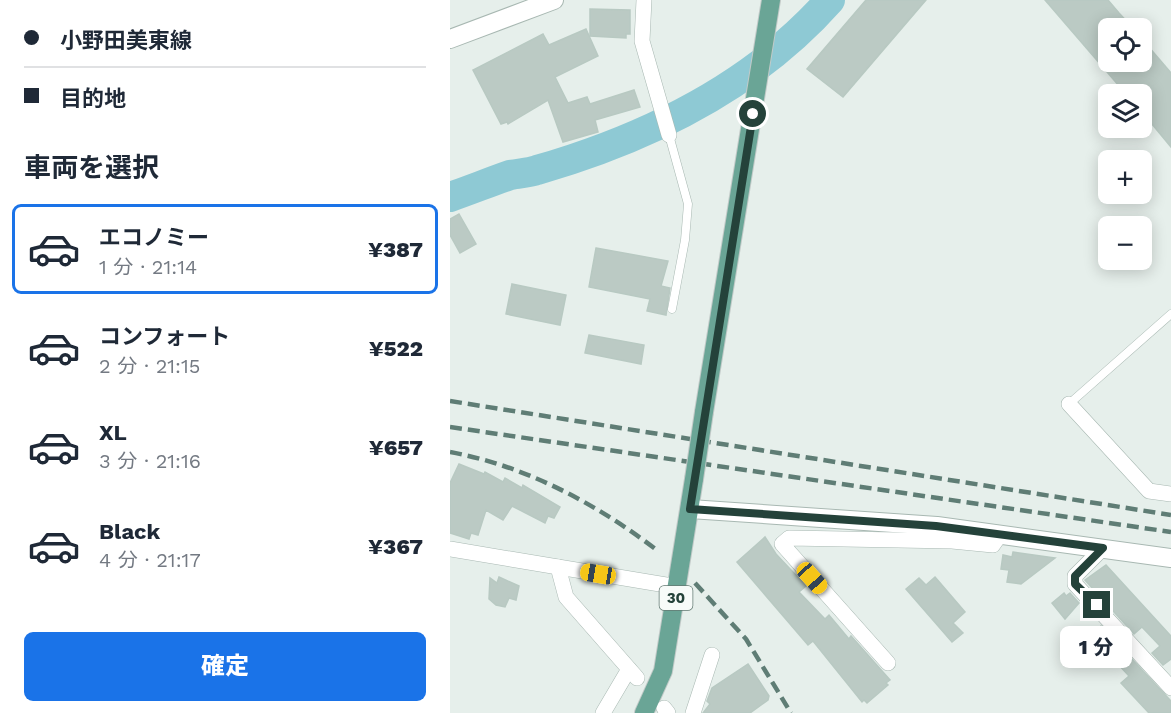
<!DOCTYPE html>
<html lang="ja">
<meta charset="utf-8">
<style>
body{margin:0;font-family:"Work Sans","Noto Sans JP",sans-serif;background:#f6f6f7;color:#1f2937;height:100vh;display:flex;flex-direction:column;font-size:22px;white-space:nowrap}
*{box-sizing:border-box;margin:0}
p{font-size:20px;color:#747a83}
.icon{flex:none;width:33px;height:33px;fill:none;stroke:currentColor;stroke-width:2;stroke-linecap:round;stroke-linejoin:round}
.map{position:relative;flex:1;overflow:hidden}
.sheet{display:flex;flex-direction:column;background:#fff;width:450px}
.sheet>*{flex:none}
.hud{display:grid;align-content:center;height:132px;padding:0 24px;background:#fff}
.controls{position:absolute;left:648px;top:18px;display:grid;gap:12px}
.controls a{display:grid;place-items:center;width:54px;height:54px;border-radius:9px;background:#fff;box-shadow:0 3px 15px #0003;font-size:30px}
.end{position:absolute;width:27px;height:27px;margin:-14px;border:8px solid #24423a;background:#fff;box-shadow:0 0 0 3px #fff}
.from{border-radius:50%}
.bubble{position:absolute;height:42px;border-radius:9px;background:#fff;box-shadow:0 3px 15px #0003;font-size:20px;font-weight:800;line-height:42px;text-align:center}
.car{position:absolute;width:18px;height:36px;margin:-18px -9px;border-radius:8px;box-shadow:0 0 4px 2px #0007;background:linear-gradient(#f5c518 24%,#345 0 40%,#f5c518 0 76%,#345 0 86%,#f5c518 0)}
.hud b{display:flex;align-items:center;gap:21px;height:57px;font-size:22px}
.hud b+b{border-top:2px solid #e0e1e3}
.hud i{width:15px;height:15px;background:#1f2937}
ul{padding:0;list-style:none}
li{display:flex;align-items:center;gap:18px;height:90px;margin:0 12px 9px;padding:0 12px;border:3px solid transparent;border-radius:9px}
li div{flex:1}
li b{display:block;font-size:22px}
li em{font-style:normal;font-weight:800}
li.active{border-color:#1a73e8}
li>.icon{width:54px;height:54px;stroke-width:1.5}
h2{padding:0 24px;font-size:27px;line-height:72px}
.button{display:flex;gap:12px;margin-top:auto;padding:12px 24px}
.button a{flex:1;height:69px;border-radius:9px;background:#1a73e8;color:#fff;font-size:24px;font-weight:800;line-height:69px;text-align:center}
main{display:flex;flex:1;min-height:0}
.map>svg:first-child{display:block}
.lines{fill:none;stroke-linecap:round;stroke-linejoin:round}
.river{stroke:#8ec9d4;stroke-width:30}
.building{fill:#bbcac4;stroke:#b8c9c2;stroke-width:1.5}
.service-casing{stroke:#a8b8b2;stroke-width:9}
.minor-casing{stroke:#a8b8b2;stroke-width:16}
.tertiary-casing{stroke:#a8b8b2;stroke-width:20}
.primary-casing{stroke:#c2cac8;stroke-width:20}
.service{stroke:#fff;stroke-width:8}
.minor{stroke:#fff;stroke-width:15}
.tertiary{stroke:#fff;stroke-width:18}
.primary{stroke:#6aa596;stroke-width:18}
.rail{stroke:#5f7d75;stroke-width:4.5;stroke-dasharray:12 6;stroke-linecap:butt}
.primary-bridge-casing{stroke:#c2cac8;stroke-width:20;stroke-linecap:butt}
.primary-bridge{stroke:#6aa596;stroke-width:18}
.route{stroke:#24423a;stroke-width:8}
.labels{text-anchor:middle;stroke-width:4.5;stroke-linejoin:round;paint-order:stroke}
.shield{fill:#f7fbf9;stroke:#637a73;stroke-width:1.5}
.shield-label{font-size:15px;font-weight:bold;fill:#24423a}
</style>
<main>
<section class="sheet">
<div class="hud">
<b><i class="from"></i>小野田美東線</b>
<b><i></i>目的地</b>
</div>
<h2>車両を選択</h2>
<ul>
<li class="active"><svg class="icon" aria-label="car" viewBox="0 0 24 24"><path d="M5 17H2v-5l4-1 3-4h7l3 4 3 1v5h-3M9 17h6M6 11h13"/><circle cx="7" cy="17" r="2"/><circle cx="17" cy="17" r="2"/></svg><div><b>エコノミー</b><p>1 分 · 21:14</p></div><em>¥387</em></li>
<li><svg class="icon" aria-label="car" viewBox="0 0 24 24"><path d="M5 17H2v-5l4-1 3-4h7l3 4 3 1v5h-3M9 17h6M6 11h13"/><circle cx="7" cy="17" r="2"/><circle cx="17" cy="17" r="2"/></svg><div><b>コンフォート</b><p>2 分 · 21:15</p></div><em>¥522</em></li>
<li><svg class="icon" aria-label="car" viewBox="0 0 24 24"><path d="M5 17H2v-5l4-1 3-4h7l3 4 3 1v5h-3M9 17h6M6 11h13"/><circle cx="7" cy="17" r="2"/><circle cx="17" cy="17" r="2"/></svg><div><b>XL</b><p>3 分 · 21:16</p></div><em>¥657</em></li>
<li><svg class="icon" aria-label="car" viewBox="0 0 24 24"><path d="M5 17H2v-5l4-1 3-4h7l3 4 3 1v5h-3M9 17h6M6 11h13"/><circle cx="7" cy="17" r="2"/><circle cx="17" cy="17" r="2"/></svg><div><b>Black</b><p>4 分 · 21:17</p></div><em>¥367</em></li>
</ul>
<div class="button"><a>確定</a></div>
</section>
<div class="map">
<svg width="721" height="713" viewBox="0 0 721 713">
<rect width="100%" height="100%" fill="#e6efeb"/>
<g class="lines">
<path class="river" d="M 0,197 C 20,190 40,182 60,175 C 69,173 79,173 87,170 C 198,138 303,87 380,0"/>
</g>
<g class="building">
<path d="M 416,0 L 476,0 L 393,97 L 357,69 Z"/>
<path d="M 595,0 L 658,0 L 669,13 L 683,28 L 658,28 L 658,62 L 692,62 L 692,39 L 721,73 L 721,147 L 692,112 L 692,94 L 676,94 Z"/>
<path d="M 140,9 L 180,10 L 180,34 L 176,34 L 176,38 L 140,36 Z"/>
<path d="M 136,29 L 148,56 L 105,77 L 118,103 L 137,97 L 140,104 L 184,90 L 190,107 L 145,120 L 148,132 L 113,142 L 98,100 L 58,124 L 57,122 L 51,124 L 23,70 L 93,34 L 99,45 Z"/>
<path d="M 9,214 L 26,244 L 10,253 L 0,235 L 0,219 Z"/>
<path d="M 146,248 L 218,261 L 211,286 L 220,288 L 216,315 L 197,311 L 200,299 L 139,287 Z"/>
<path d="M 62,284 L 116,295 L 110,325 L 56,314 Z"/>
<path d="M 139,335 L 194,345 L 191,364 L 135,353 Z"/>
<path d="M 9,464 L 34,474 L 35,472 L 53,482 L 55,478 L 72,488 L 73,485 L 110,507 L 104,518 L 98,516 L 95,523 L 62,506 L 53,520 L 36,510 L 28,535 L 21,533 L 19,539 L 0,533 L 0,483 Z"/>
<path d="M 315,537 L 326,554 L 356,586 L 349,592 L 375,619 L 379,615 L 399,639 L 401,636 L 440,680 L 436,683 L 438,685 L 417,703 L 414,700 L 412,702 L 363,641 L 358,645 L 287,562 Z"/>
<path d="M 563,552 L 605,558 L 571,584 L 557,582 L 559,570 L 551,569 L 553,555 L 562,557 Z"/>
<path d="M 656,565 L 721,636 L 721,659 L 713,665 L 702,653 L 710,646 L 692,627 L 684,634 L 635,580 Z"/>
<path d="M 49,577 L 69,586 L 66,600 L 59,598 L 55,607 L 46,605 L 39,599 L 40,578 L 47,583 Z"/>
<path d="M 485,577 L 515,612 L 503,623 L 513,633 L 502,642 L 456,589 L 469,578 L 476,585 Z"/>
<path d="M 614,593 L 616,596 L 620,593 L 629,603 L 615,619 L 602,603 Z"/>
<path d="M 651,626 L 721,701 L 721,713 L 699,713 L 671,683 L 679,676 L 654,649 L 650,653 L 637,639 Z"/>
<path d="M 298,664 L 319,696 L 318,700 L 300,713 L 253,713 L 260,704 L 257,701 L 262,688 Z"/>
</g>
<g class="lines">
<defs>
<g id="service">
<path d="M 219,135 L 238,204 L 235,240 L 222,309"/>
<path d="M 619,404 L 721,314"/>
</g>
<g id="minor">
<path d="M 194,0 L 192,41 L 219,135"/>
<path d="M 619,404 L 699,491 L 721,494"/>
<path d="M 653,548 L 625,576 L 625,584 L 721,688"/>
<path d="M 0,549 L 228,587"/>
<path d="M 108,567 L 116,597 L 187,678"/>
<path d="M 438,663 L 332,544 L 339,538 L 502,541 L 543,545 L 550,535"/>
<path d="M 214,708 L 218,713"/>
<path d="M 153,713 L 179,669"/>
<path d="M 243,713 L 262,655"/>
</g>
<g id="tertiary">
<path d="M 0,39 L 104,0"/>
<path d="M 240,509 L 487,526 L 721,558"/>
</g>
<g id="primary">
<path d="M 254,412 L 321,0"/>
<path d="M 194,713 L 213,671 L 244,479"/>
</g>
</defs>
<use href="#service" class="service-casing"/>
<use href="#minor" class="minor-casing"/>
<use href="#tertiary" class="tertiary-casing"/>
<use href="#primary" class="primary-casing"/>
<use href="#service" class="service"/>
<use href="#minor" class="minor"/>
<use href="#tertiary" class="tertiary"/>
<use href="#primary" class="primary"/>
<g class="rail">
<path d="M 0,401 L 721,515"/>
<path d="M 0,427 L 721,532"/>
<path d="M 0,452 C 76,466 147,504 208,551"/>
<path d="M 245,583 L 296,639 L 341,713"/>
</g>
<defs>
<path id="primary-bridge" d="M 244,479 L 254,412"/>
</defs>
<use href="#primary-bridge" class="primary-bridge-casing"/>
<use href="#primary-bridge" class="primary-bridge"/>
</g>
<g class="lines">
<path class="route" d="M 303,114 L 240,509 L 486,526 L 653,548 L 625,576 L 625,584 L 647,605"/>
</g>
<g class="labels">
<rect class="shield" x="209.5" y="586" width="33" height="24" rx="4.5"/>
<g class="shield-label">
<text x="226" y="603">30</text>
</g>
</g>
</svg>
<div class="controls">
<a><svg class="icon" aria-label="locate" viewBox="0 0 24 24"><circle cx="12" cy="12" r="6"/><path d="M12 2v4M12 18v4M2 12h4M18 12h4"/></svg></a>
<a><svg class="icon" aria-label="layers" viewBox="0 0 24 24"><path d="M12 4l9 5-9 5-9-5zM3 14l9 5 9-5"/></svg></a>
<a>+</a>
<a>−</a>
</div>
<i class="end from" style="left:303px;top:114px"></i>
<i class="end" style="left:647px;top:605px"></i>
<div class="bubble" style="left:610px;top:626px;width:72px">1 分</div>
<i class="car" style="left:148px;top:574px;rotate:279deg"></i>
<i class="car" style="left:362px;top:578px;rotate:138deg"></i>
</div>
</main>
